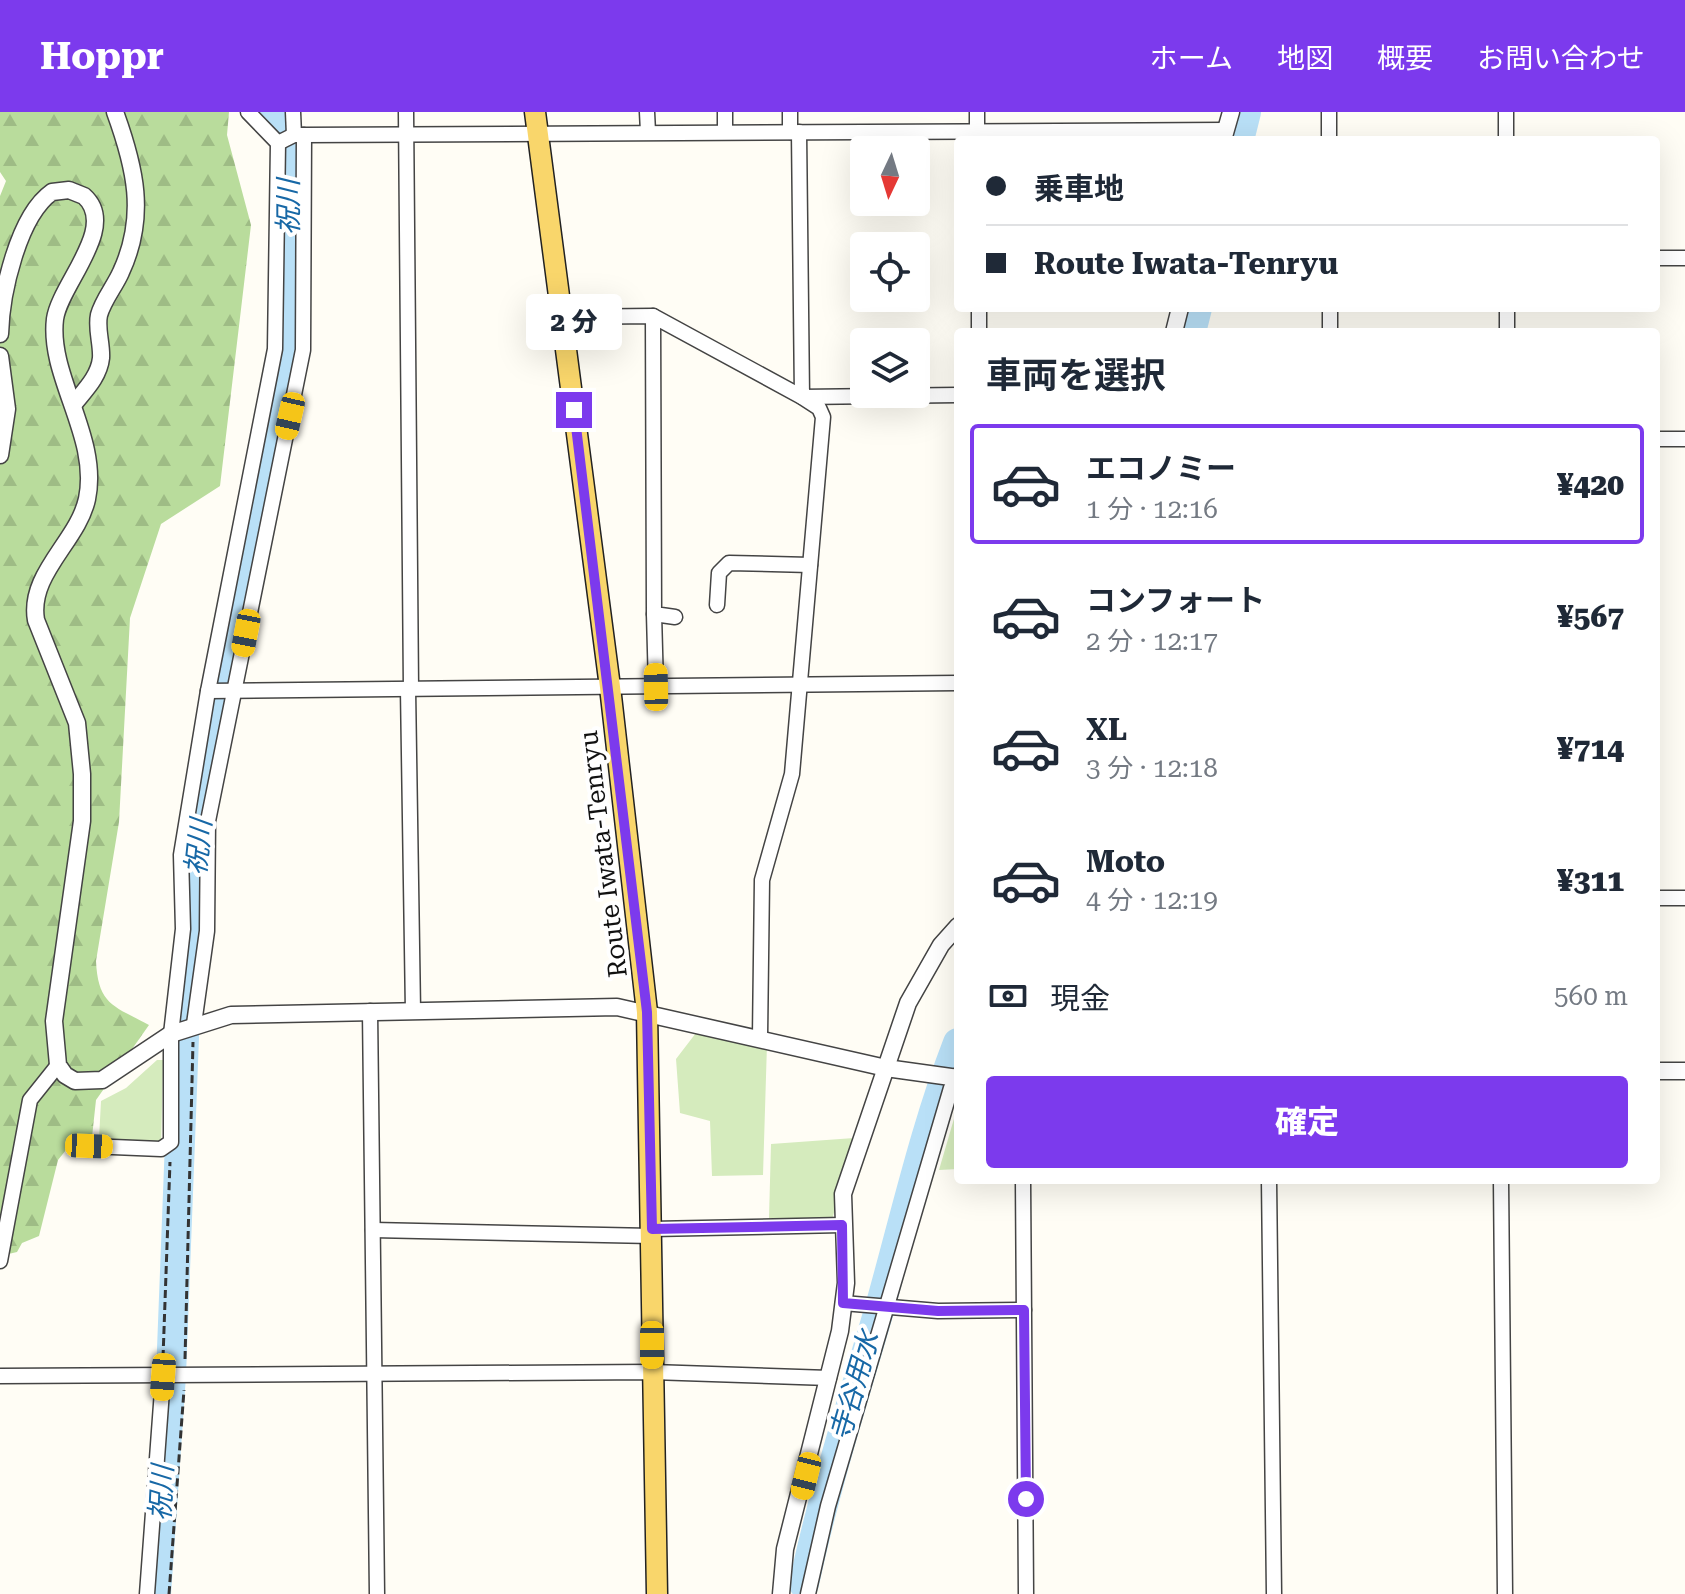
<!DOCTYPE html>
<html lang="ja">
<meta charset="utf-8">
<style>
body{margin:0;font-family:"Roboto Serif","Noto Sans JP",serif;background:#f6f6f7;color:#1f2937;height:100vh;display:flex;flex-direction:column;font-size:30px;white-space:nowrap}
*{box-sizing:border-box;margin:0}
p{font-size:26px;color:#747a83}
.icon{flex:none;width:44px;height:44px;fill:none;stroke:currentColor;stroke-width:2;stroke-linecap:round;stroke-linejoin:round}
.map{position:relative;flex:1;overflow:hidden}
.drawer{position:absolute;left:954px;top:216px;width:706px;height:856px;display:flex;flex-direction:column;background:#fff;border-radius:8px;box-shadow:0 8px 32px #0002}
.drawer>*{flex:none}
.hud{position:absolute;left:954px;top:24px;width:706px;height:176px;border-radius:8px;box-shadow:0 8px 32px #0002;display:grid;align-content:center;height:176px;padding:0 32px;background:#fff}
.needle{width:52px;rotate:184deg}
.fabs{position:absolute;left:850px;top:24px;display:grid;gap:16px}
.fabs a{display:grid;place-items:center;width:80px;height:80px;border-radius:8px;background:#fff;box-shadow:0 8px 32px #0002;font-size:40px}
.end{position:absolute;width:36px;height:36px;margin:-18px;border:10px solid #7c3aed;background:#fff;box-shadow:0 0 0 4px #fff}
.from{border-radius:50%}
.bubble{position:absolute;height:56px;border-radius:8px;background:#fff;box-shadow:0 8px 32px #0002;font-size:26px;font-weight:800;line-height:56px;text-align:center}
.car{position:absolute;width:24px;height:48px;margin:-24px -12px;border-radius:10px;box-shadow:0 0 6px 2px #0007;background:linear-gradient(#f5c518 24%,#345 0 40%,#f5c518 0 76%,#345 0 86%,#f5c518 0)}
.hud b{display:flex;align-items:center;gap:28px;height:76px;font-size:30px}
.hud b+b{border-top:2px solid #e0e1e3}
.hud i{width:20px;height:20px;background:#1f2937}
ul{padding:0;list-style:none}
li{display:flex;align-items:center;gap:24px;height:120px;margin:0 16px 12px;padding:0 16px;border:4px solid transparent;border-radius:8px}
li div{flex:1}
li b{display:block;font-size:30px}
li em{font-style:normal;font-weight:800}
li.active{border-color:#7c3aed}
li>.icon{width:72px;height:72px;stroke-width:1.5}
h2{padding:0 32px;font-size:36px;line-height:96px}
.pay{display:flex;align-items:center;gap:20px;height:88px;padding:0 32px;font-size:30px}
.pay p{margin-inline-start:auto}
.action{display:flex;gap:16px;margin-top:auto;padding:16px 32px}
.action a{flex:1;height:92px;border-radius:8px;background:#7c3aed;color:#fff;font-size:32px;font-weight:800;line-height:92px;text-align:center}
header{display:flex;align-items:center;gap:48px;box-sizing:border-box;height:112px;padding:0 40px;background:#7c3aed;color:#fff}
header strong{font-size:38px}
nav{display:flex;gap:44px;margin-inline-start:auto;font-size:28px}
.map>svg:first-child{display:block}
.grass{fill:#d5ebbd}
.forest{fill:url(#forest-firs)}
.lines{fill:none;stroke-linecap:round;stroke-linejoin:round}
.river{stroke:#b9e0f7;stroke-width:30}
.minor-casing{stroke:#444;stroke-width:17}
.tertiary-casing{stroke:#444;stroke-width:19}
.primary-casing{stroke:#222;stroke-width:23}
.path{stroke:#333;stroke-width:3;stroke-dasharray:8 4;stroke-linecap:butt}
.minor{stroke:#fff;stroke-width:14}
.tertiary{stroke:#fff;stroke-width:16}
.primary{stroke:#f9d66b;stroke-width:20}
.route{stroke:#7c3aed;stroke-width:10}
.labels{text-anchor:middle;stroke-width:8;stroke-linejoin:round;paint-order:stroke}
.street-label{font-size:26px;fill:#111;stroke:#fff}
.water-label{font-size:28px;font-style:italic;fill:#1768a6;stroke:#fff}
</style>
<header>
<strong>Hoppr</strong>
<nav><a>ホーム</a><a>地図</a><a>概要</a><a>お問い合わせ</a></nav>
</header>
<div class="map">
<svg width="1685" height="1482" viewBox="0 0 1685 1482">
<defs>
<pattern id="forest-firs" width="22" height="20" patternUnits="userSpaceOnUse" patternTransform="scale(2)"><rect width="22" height="20" fill="#b9dc9c"/><path d="M5 1l3.5 6h-7zM16 11l3.5 6h-7z" fill="#9ebc85"/></pattern>
</defs>
<rect width="100%" height="100%" fill="#fffdf5"/>
<g class="grass">
<path d="M 699,917 L 767,932 L 763,1063 L 712,1064 L 710,1009 L 680,1001 L 676,947 Z"/>
<path d="M 157,948 L 163,948 L 161,1037 L 89,1034 L 99,1027 L 101,989 L 126,976 Z"/>
<path d="M 958,993 L 958,1057 L 939,1058 Z"/>
<path d="M 854,1026 L 832,1108 L 769,1106 L 771,1032 Z"/>
</g>
<path class="forest" d="M 0,0 L 229,0 L 227,23 L 251,113 L 220,374 L 161,412 L 130,506 L 119,710 L 96,849 C 98,893 114,894 149,913 L 96,988 L 92,1025 L 70,1033 L 58,1048 L 39,1124 L 22,1131 L 17,1140 L 0,1144 L 0,84 L 6,69 L 0,60 Z"/>
<g class="lines">
<g class="river">
<path d="M 1239,28 L 1246,0"/>
<path d="M 1191,220 L 1197,196"/>
<path d="M 804,1472 C 824,1378 853,1288 880,1195 C 905,1106 925,1016 958,931"/>
<path d="M 156,1482 L 171,1263 L 185,899 L 196,816 L 192,745 L 243,460 L 288,243 L 289,60 L 285,26 L 267,0"/>
</g>
<defs>
<g id="minor">
<path d="M 293,0 L 294,23"/>
<path d="M 406,0 L 411,577"/>
<path d="M 647,0 L 648,20"/>
<path d="M 725,0 L 725,20"/>
<path d="M 790,0 L 790,20"/>
<path d="M 977,0 L 977,28"/>
<path d="M 1329,0 L 1329,28"/>
<path d="M 1506,0 L 1506,28"/>
<path d="M 799,20 L 802,285 L 958,283"/>
<path d="M 278,31 L 294,23 L 304,23 L 1226,18"/>
<path d="M 1656,146 L 1685,146"/>
<path d="M 979,196 L 979,220"/>
<path d="M 1330,196 L 1330,220"/>
<path d="M 1507,196 L 1507,220"/>
<path d="M 653,204 L 654,502 L 675,505"/>
<path d="M 562,205 L 653,204 L 802,285 L 819,296 L 823,305 L 792,662 L 762,768 L 760,925"/>
<path d="M 1656,327 L 1685,327"/>
<path d="M 717,493 L 719,461 L 729,451 L 810,453"/>
<path d="M 654,502 L 656,575"/>
<path d="M 408,577 L 413,899"/>
<path d="M 208,579 L 958,571"/>
<path d="M 1656,786 L 1685,786"/>
<path d="M 370,899 L 377,1482"/>
<path d="M 194,912 L 207,819 L 208,709 L 303,238 L 304,23"/>
<path d="M 89,1034 L 161,1037 L 171,1030 L 171,922 L 183,817 L 181,743 L 208,579 L 275,237 L 278,31 L 248,0"/>
<path d="M 1023,1068 L 1026,1482"/>
<path d="M 1269,1068 L 1274,1482"/>
<path d="M 1501,1068 L 1505,1482"/>
<path d="M 652,1117 L 842,1113"/>
<path d="M 373,1118 L 652,1124"/>
<path d="M 0,1149 L 30,988 L 58,953"/>
<path d="M 843,1191 L 938,1199 L 1024,1198"/>
<path d="M 0,1264 L 652,1260 L 829,1266"/>
<path d="M 147,1482 L 163,1265"/>
<path d="M 808,1482 L 828,1394 L 951,976 L 958,963"/>
</g>
<g id="tertiary">
<path d="M 1223,28 L 1231,0"/>
<path d="M 1174,220 L 1180,196"/>
<path d="M 0,222 C 1,182 18,104 52,80 L 69,78 L 84,84 C 119,115 60,172 55,207 C 48,265 100,325 87,387 C 78,429 28,462 36,508 L 77,611 L 82,662 L 82,709 L 54,909 L 58,953 L 65,963 L 75,969 L 102,968 L 171,922 L 231,903 L 617,895 L 886,956 L 958,966"/>
<path d="M 0,244 L 7,297 L 0,343"/>
<path d="M 73,293 C 84,279 99,265 101,246 C 102,232 96,217 99,203 C 103,188 115,174 121,160 C 147,104 135,55 115,0"/>
<path d="M 1656,959 L 1685,959"/>
<path d="M 781,1482 L 785,1437 L 840,1219 L 846,1171 L 843,1082 L 908,891 L 941,833 L 958,814"/>
</g>
<path id="primary" d="M 535,0 L 610,575 L 647,900 L 657,1482"/>
</defs>
<use href="#minor" class="minor-casing"/>
<use href="#tertiary" class="tertiary-casing"/>
<use href="#primary" class="primary-casing"/>
<g class="path">
<path d="M 163,1246 L 170,1050"/>
<path d="M 185,1247 L 193,930"/>
<path d="M 169,1482 L 184,1278"/>
</g>
<use href="#minor" class="minor"/>
<use href="#tertiary" class="tertiary"/>
<use href="#primary" class="primary"/>
</g>
<g class="lines">
<path class="route" d="M 574,298 L 647,900 L 652,1117 L 842,1113 L 843,1191 L 938,1199 L 1024,1198 L 1026,1387"/>
</g>
<g class="labels">
<g class="street-label">
<text transform="translate(603 742) rotate(-97)" y="9">Route Iwata-Tenryu</text>
</g>
<g class="water-label">
<text transform="translate(288 95) rotate(-90)" y="10">祝川</text>
<text transform="translate(198 735) rotate(-84)" y="10">祝川</text>
<text transform="translate(854 1274) rotate(-74)" y="10">寺谷用水</text>
<text transform="translate(161 1381) rotate(-87)" y="10">祝川</text>
</g>
</g>
</svg>
<div class="fabs">
<a><svg class="needle" viewBox="-14 -14 28 28"><path d="M0-13l5 13h-10z" fill="#e53935"/><path d="M0 13l5-13h-10z" fill="#747a83"/></svg></a>
<a><svg class="icon" aria-label="locate" viewBox="0 0 24 24"><circle cx="12" cy="12" r="6"/><path d="M12 2v4M12 18v4M2 12h4M18 12h4"/></svg></a>
<a><svg class="icon" aria-label="layers" viewBox="0 0 24 24"><path d="M12 4l9 5-9 5-9-5zM3 14l9 5 9-5"/></svg></a>
</div>
<i class="end from" style="left:1026px;top:1387px"></i>
<i class="end" style="left:574px;top:298px"></i>
<div class="bubble" style="left:526px;top:182px;width:96px">2 分</div>
<i class="car" style="left:290px;top:304px;rotate:193deg"></i>
<i class="car" style="left:246px;top:521px;rotate:191deg"></i>
<i class="car" style="left:656px;top:575px;rotate:359deg"></i>
<i class="car" style="left:89px;top:1034px;rotate:92deg"></i>
<i class="car" style="left:652px;top:1233px;rotate:180deg"></i>
<i class="car" style="left:163px;top:1265px;rotate:184deg"></i>
<i class="car" style="left:806px;top:1364px;rotate:194deg"></i>
<div class="hud">
<b><i class="from"></i>乗車地</b>
<b><i></i>Route Iwata-Tenryu</b>
</div>
<section class="drawer">
<h2>車両を選択</h2>
<ul>
<li class="active"><svg class="icon" aria-label="car" viewBox="0 0 24 24"><path d="M5 17H2v-5l4-1 3-4h7l3 4 3 1v5h-3M9 17h6M6 11h13"/><circle cx="7" cy="17" r="2"/><circle cx="17" cy="17" r="2"/></svg><div><b>エコノミー</b><p>1 分 · 12:16</p></div><em>¥420</em></li>
<li><svg class="icon" aria-label="car" viewBox="0 0 24 24"><path d="M5 17H2v-5l4-1 3-4h7l3 4 3 1v5h-3M9 17h6M6 11h13"/><circle cx="7" cy="17" r="2"/><circle cx="17" cy="17" r="2"/></svg><div><b>コンフォート</b><p>2 分 · 12:17</p></div><em>¥567</em></li>
<li><svg class="icon" aria-label="car" viewBox="0 0 24 24"><path d="M5 17H2v-5l4-1 3-4h7l3 4 3 1v5h-3M9 17h6M6 11h13"/><circle cx="7" cy="17" r="2"/><circle cx="17" cy="17" r="2"/></svg><div><b>XL</b><p>3 分 · 12:18</p></div><em>¥714</em></li>
<li><svg class="icon" aria-label="car" viewBox="0 0 24 24"><path d="M5 17H2v-5l4-1 3-4h7l3 4 3 1v5h-3M9 17h6M6 11h13"/><circle cx="7" cy="17" r="2"/><circle cx="17" cy="17" r="2"/></svg><div><b>Moto</b><p>4 分 · 12:19</p></div><em>¥311</em></li>
</ul>
<div class="pay"><svg class="icon" aria-label="cash" viewBox="0 0 24 24"><path d="M3 7h18v10H3z"/><circle cx="12" cy="12" r="2"/></svg>現金<p>560 m</p></div>
<div class="action"><a>確定</a></div>
</section>
</div>
